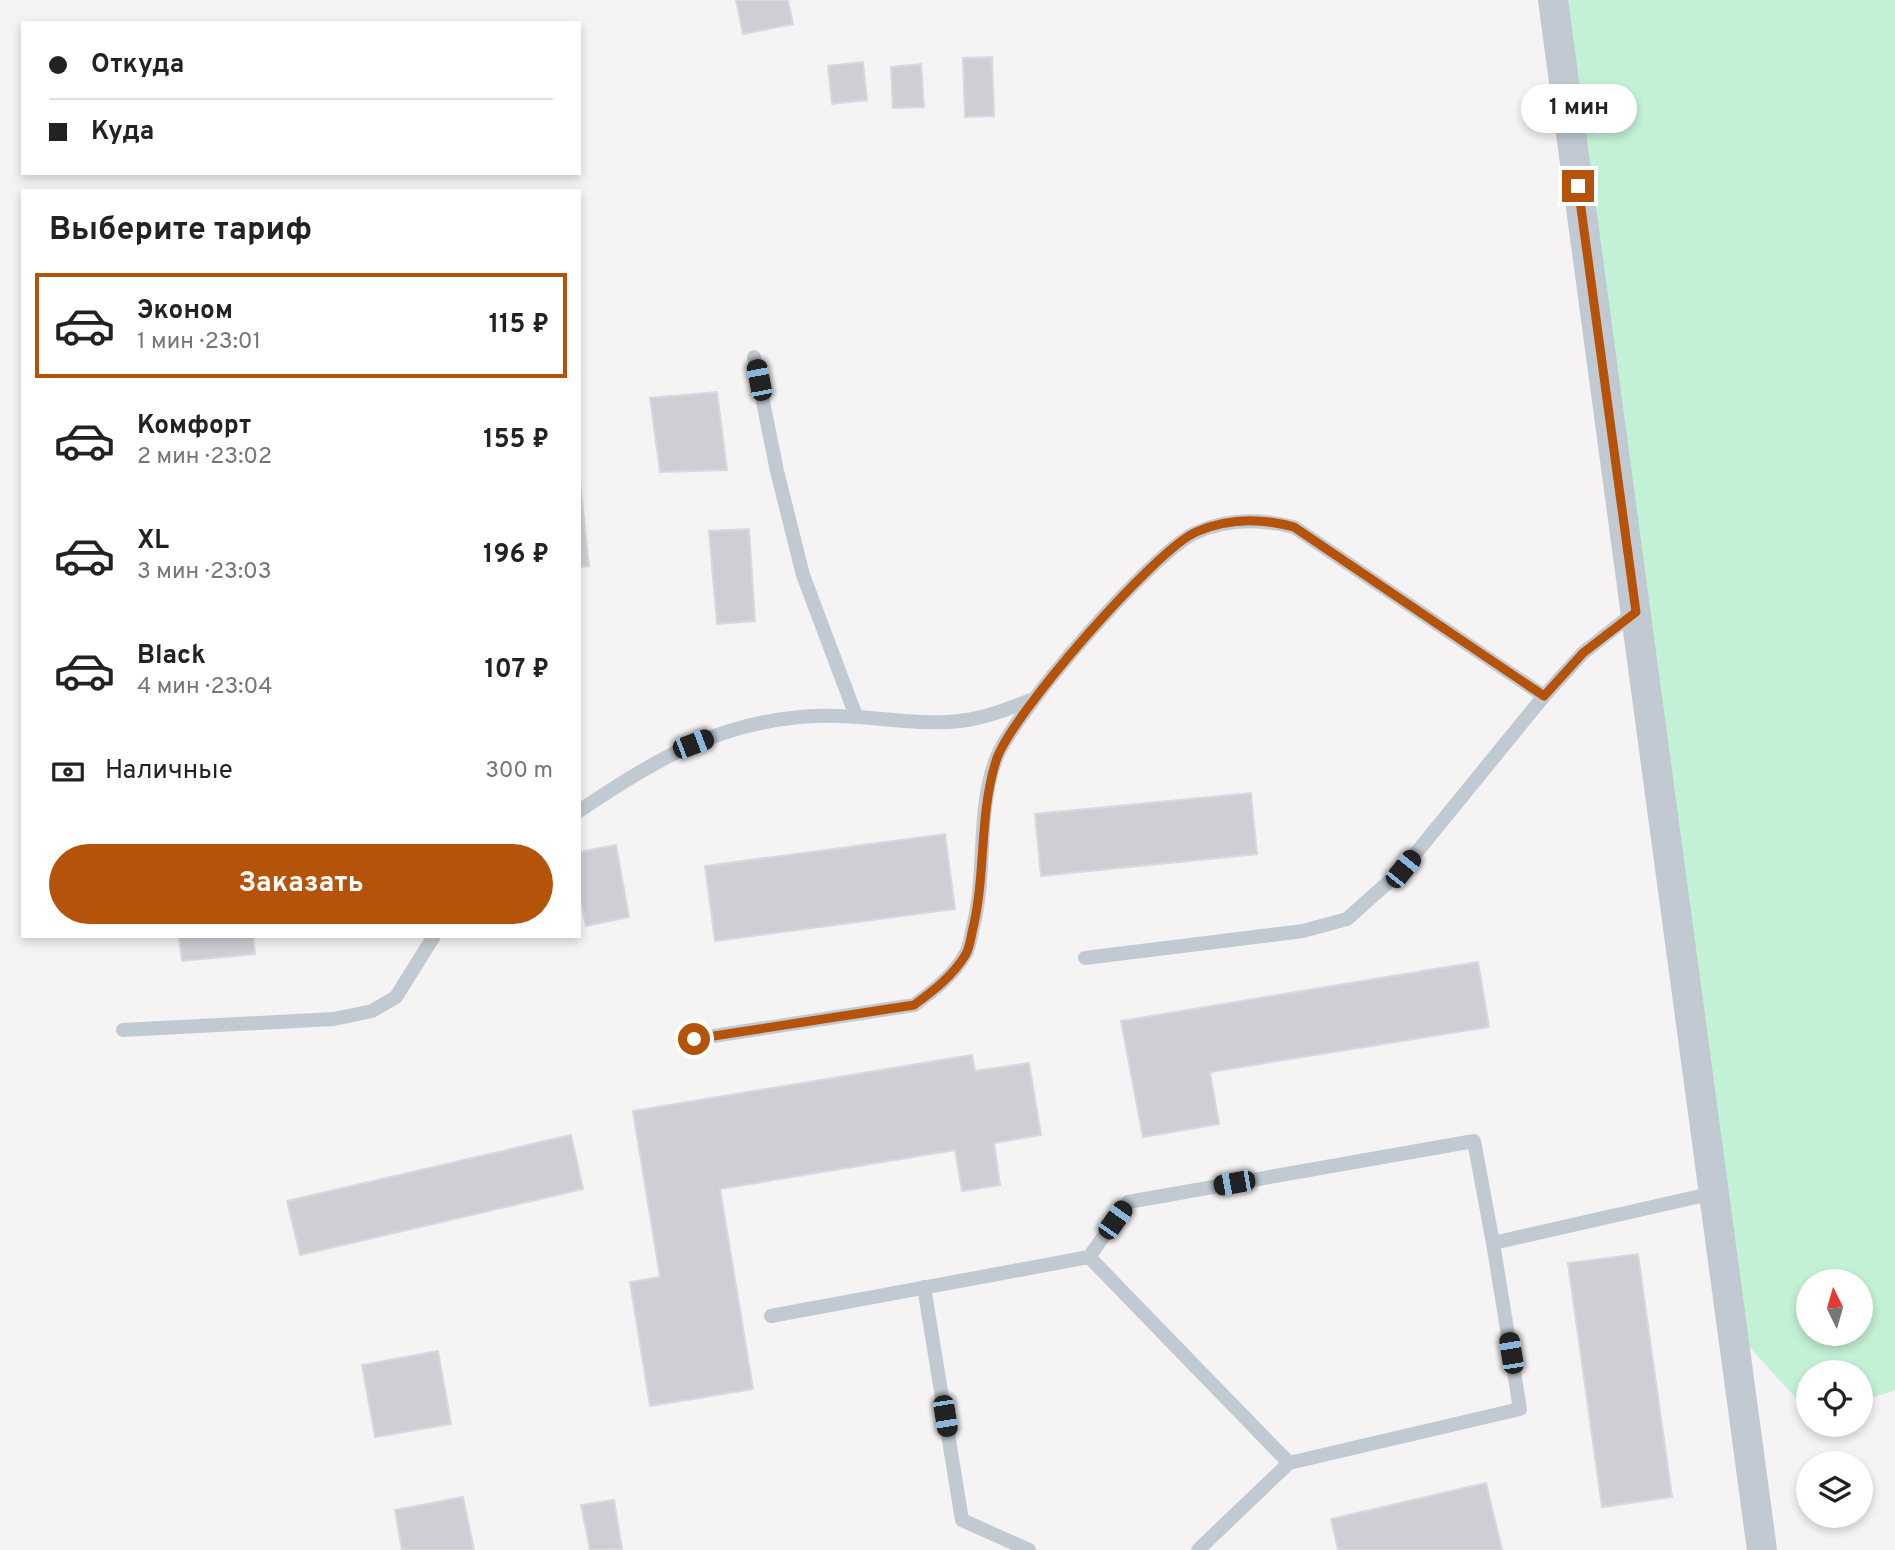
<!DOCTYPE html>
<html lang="ru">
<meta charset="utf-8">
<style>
body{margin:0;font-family:Overpass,sans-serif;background:#f6f6f6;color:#222;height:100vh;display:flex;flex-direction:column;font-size:26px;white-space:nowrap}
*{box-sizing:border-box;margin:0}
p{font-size:23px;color:#767676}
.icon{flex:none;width:38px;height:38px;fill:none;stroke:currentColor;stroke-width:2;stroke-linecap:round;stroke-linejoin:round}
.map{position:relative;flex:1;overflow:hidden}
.drawer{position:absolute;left:21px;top:189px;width:560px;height:749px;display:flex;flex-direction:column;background:#fff;border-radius:0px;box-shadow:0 4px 10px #0003}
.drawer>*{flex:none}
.hud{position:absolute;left:21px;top:21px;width:560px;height:154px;border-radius:0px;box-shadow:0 4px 10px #0003;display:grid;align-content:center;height:154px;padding:0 28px;background:#fff}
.needle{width:46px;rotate:355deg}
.controls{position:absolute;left:1796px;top:1269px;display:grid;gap:14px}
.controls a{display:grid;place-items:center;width:77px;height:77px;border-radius:50%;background:#fff;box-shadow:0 4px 10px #0003;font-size:35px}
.end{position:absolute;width:32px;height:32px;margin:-16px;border:9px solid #b45309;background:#fff;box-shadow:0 0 0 4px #fff}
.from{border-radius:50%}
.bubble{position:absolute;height:49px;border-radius:24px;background:#fff;box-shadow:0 4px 10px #0003;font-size:23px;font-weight:700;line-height:49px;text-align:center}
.car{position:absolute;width:21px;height:42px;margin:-21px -10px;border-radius:9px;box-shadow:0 0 5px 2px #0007;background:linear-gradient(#222 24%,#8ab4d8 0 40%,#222 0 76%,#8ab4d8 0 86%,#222 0)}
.hud b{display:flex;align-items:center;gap:24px;height:66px;font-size:26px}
.hud b+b{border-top:2px solid #e0e0e0}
.hud i{width:18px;height:18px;background:#222}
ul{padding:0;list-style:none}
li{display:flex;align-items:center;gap:21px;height:105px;margin:0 14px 10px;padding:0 14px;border:4px solid transparent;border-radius:0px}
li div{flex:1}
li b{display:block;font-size:26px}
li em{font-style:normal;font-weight:700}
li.current{border-color:#b45309}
li>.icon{width:63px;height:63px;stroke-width:1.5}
h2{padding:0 28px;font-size:32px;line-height:84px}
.pay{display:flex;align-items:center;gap:18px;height:77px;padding:0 28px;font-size:26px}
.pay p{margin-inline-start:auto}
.button{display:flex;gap:14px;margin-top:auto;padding:14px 28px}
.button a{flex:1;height:80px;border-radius:42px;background:#b45309;color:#fff;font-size:28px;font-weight:700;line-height:80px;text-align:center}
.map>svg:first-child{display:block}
.green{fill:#c3f1d5;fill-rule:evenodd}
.building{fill:#cdcfd5;stroke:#d7d9de;stroke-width:2}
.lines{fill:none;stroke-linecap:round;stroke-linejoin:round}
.lane{stroke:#c1cad2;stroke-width:14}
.street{stroke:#c1cad2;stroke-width:30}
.route{stroke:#b45309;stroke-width:9}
</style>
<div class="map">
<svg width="1895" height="1550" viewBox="0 0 1895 1550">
<rect width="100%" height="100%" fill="#f5f3f3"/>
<path class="green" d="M 1553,0 L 1895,0 L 1895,1390 L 1860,1402 L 1860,1372 L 1808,1372 L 1808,1411 L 1732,1328 ZM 1808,1281 L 1860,1281 L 1860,1334 L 1808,1334 Z"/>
<g class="building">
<path d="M 736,0 L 788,0 L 793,24 L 743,34 Z"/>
<path d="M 992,57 L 994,116 L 965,117 L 963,58 Z"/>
<path d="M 863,62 L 867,100 L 832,104 L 828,66 Z"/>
<path d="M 921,64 L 924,107 L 893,108 L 891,67 Z"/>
<path d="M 717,392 L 727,470 L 660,472 L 650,398 Z"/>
<path d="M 579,472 L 589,566 L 579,567 Z"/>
<path d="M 749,529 L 755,621 L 717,624 L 709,531 Z"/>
<path d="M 1251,793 L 1257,854 L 1041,876 L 1035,814 Z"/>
<path d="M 945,834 L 955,909 L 715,941 L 705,866 Z"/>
<path d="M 616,845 L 629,917 L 586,926 L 579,890 L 579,852 Z"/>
<path d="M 179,936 L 253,936 L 255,954 L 182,961 Z"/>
<path d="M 1478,962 L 1489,1027 L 1210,1072 L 1219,1124 L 1143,1137 L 1121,1021 Z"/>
<path d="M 972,1055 L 975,1071 L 1029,1063 L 1041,1135 L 994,1143 L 1000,1185 L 962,1191 L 955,1150 L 720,1189 L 753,1389 L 650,1406 L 630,1282 L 660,1277 L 633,1111 Z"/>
<path d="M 571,1135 L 583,1189 L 300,1255 L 287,1201 Z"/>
<path d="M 1638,1254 L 1672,1497 L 1602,1507 L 1568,1263 Z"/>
<path d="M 438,1351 L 451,1424 L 375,1437 L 362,1365 Z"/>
<path d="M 1486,1483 L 1502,1550 L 1338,1550 L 1331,1519 Z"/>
<path d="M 463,1497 L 474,1550 L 402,1550 L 395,1510 Z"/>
<path d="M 614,1500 L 622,1549 L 590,1550 L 581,1505 Z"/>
</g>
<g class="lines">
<g class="lane">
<path d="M 754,357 L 777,471 L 803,575 L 856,716"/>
<path d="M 579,811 C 657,759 720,720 817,716 C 865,714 912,726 960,721 C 985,718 1008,709 1031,700"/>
<path d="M 1085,958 L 1303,931 L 1347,919 L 1403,869 L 1544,696 L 1583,653 L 1635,612"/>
<path d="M 123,1030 L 334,1019 L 372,1011 L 396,997 L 434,936"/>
<path d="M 694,1039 L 914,1005 C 933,991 954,975 966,953 C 970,946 971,935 973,927 C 987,873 976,812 996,759 C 1013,713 1152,553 1195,533 C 1227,518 1262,519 1294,527 L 1544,696"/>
<path d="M 1089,1257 L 1289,1463"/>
<path d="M 924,1287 L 962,1520 L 1029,1550"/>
<path d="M 771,1316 L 1089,1257 L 1128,1202 L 1474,1141 L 1493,1243 L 1714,1193"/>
<path d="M 1198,1550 L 1289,1463 L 1520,1409 L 1493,1243"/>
</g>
<path class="street" d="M 1553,0 L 1762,1550"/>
</g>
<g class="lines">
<path class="route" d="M 694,1039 L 914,1005 C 933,991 953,976 966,954 C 970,947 971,936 973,928 C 986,874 979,815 996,761 C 1009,717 1155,550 1196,532 C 1228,518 1261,518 1294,527 L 1544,696 L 1583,653 L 1636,612 L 1578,186"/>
</g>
</svg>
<div class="controls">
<a><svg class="needle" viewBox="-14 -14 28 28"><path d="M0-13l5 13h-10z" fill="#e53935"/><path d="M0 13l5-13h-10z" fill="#767676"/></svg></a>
<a><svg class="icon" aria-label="locate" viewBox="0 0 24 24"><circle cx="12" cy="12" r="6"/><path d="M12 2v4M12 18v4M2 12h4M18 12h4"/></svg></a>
<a><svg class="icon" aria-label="layers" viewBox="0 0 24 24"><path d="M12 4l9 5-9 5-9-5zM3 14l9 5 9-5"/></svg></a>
</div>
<i class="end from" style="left:694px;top:1039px"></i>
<i class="end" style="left:1578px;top:186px"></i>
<div class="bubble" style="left:1521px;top:84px;width:116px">1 мин</div>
<i class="car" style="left:759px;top:380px;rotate:349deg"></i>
<i class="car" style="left:693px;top:744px;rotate:69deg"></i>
<i class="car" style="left:1403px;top:869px;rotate:39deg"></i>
<i class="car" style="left:1234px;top:1183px;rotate:260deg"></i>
<i class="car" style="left:1115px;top:1220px;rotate:35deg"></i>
<i class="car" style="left:1511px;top:1353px;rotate:351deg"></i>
<i class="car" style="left:945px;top:1416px;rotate:171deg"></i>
<div class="hud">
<b><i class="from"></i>Откуда</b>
<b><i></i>Куда</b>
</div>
<section class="drawer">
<h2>Выберите тариф</h2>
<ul>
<li class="current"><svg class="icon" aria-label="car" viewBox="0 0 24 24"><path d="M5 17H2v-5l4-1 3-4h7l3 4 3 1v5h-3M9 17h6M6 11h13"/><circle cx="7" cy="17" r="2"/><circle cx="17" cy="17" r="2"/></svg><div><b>Эконом</b><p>1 мин · 23:01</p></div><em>115 ₽</em></li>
<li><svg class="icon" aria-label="car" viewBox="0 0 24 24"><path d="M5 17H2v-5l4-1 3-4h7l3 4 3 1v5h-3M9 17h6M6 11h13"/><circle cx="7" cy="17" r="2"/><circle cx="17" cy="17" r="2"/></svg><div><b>Комфорт</b><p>2 мин · 23:02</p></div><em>155 ₽</em></li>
<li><svg class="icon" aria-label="car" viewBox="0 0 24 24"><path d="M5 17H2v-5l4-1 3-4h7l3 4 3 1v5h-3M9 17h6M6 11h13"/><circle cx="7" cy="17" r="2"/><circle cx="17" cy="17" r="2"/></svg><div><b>XL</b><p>3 мин · 23:03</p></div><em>196 ₽</em></li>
<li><svg class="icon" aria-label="car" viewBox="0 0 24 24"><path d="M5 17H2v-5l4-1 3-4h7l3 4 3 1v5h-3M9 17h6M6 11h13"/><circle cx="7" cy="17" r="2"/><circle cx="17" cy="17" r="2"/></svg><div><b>Black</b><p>4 мин · 23:04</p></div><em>107 ₽</em></li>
</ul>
<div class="pay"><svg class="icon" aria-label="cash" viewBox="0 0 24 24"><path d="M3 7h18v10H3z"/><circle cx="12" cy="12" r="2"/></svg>Наличные<p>300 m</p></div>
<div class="button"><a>Заказать</a></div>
</section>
</div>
